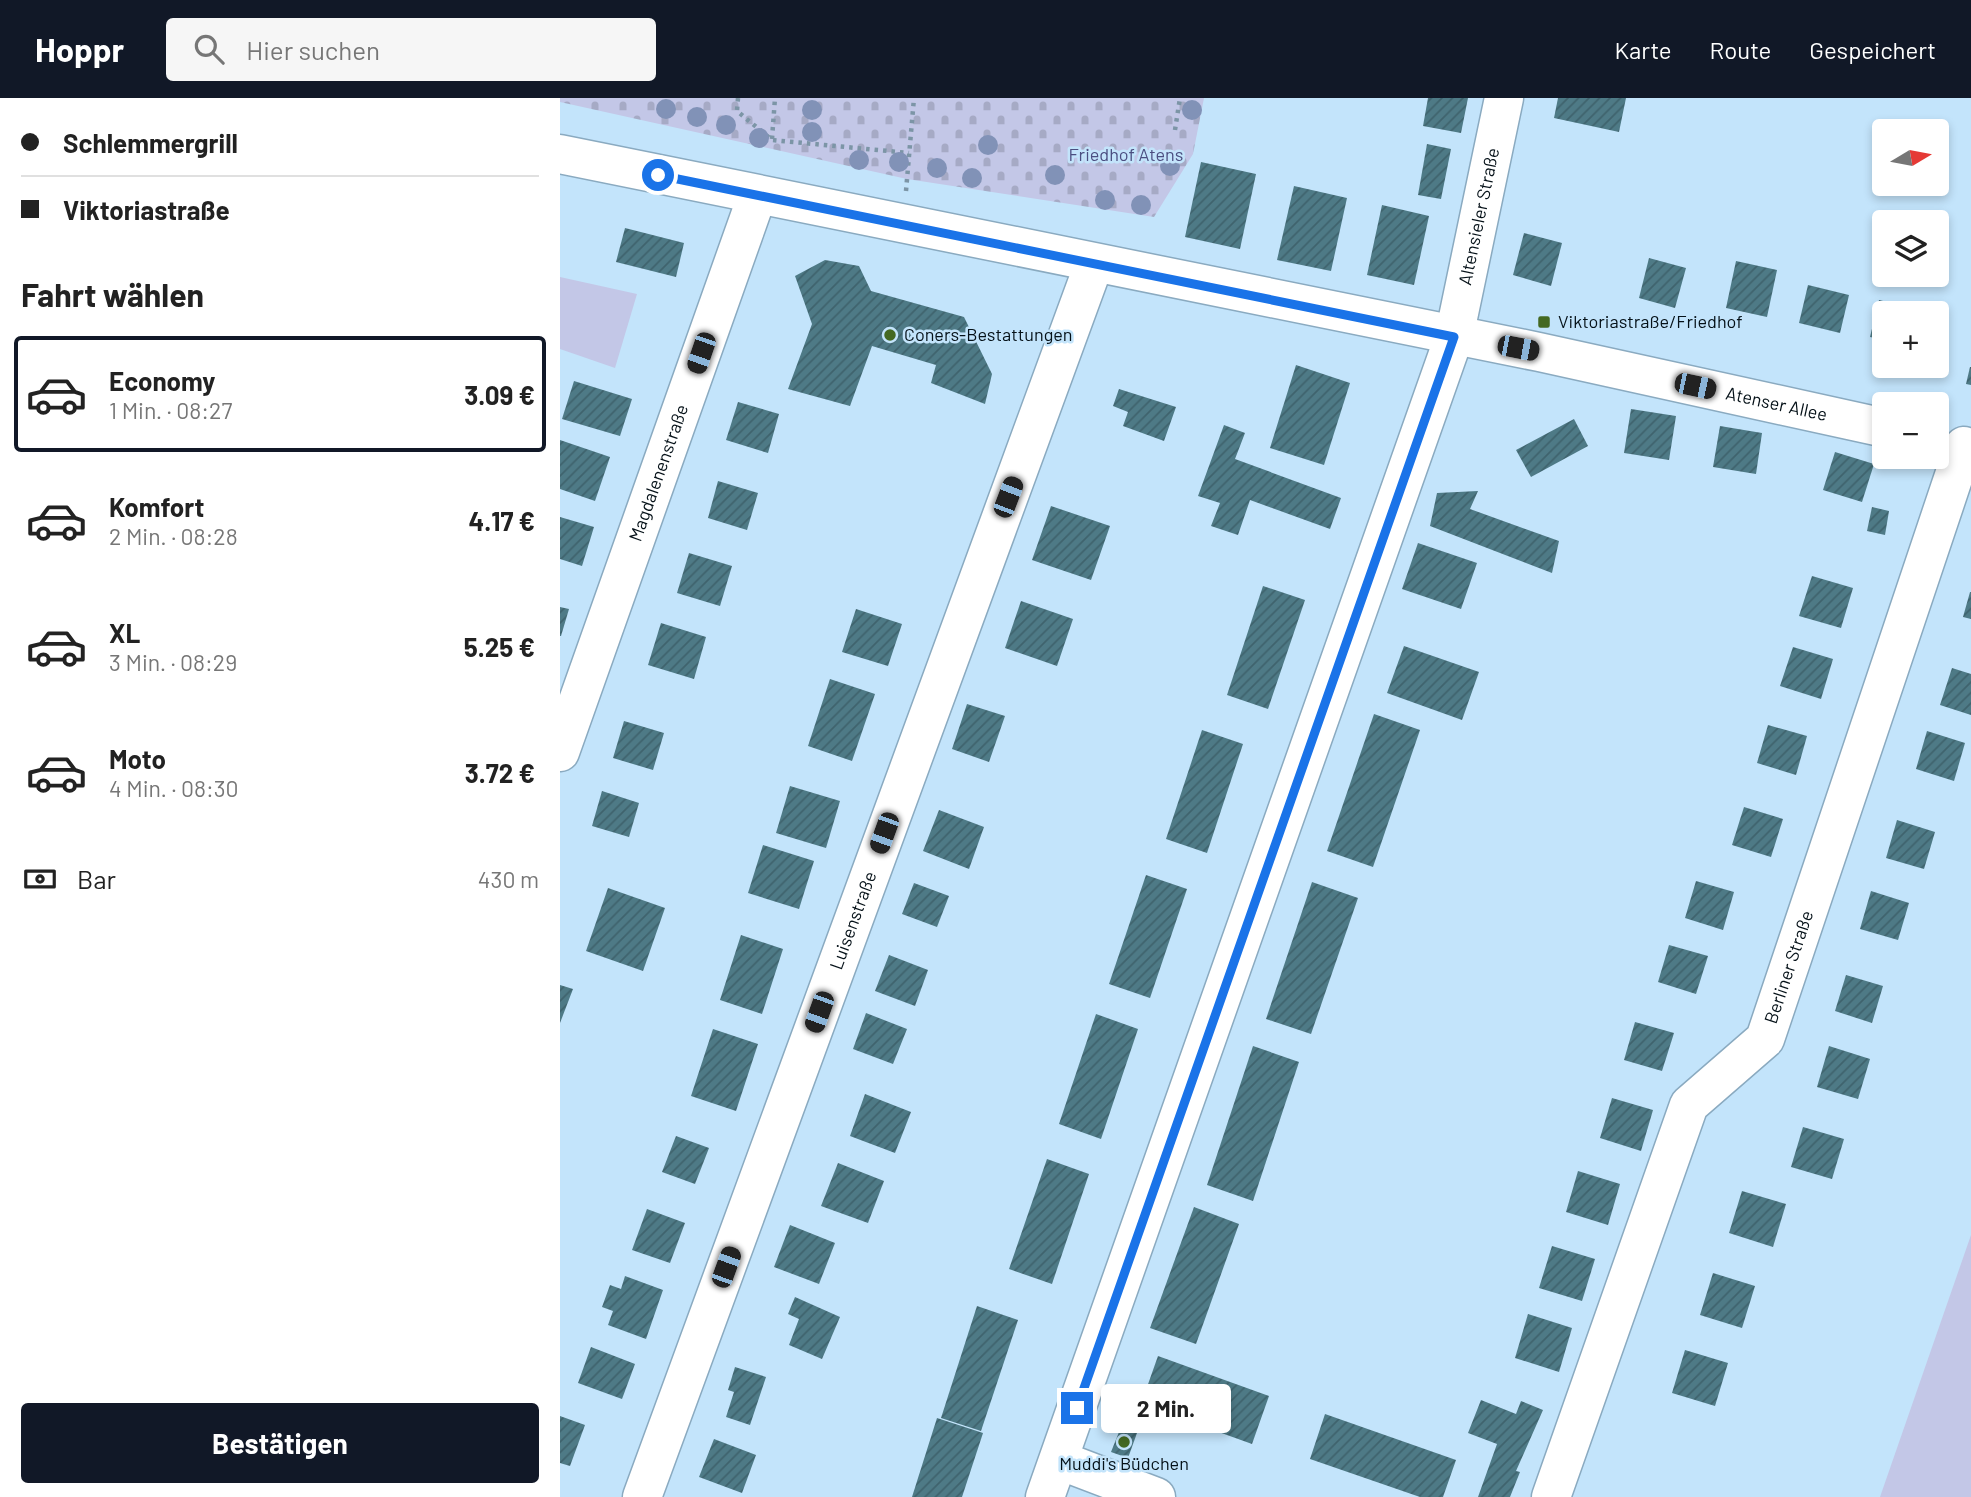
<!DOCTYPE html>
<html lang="de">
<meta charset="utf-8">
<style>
body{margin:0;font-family:Barlow,sans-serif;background:#f6f6f6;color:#222;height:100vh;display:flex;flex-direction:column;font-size:26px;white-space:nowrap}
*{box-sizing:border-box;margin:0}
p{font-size:23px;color:#767676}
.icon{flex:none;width:38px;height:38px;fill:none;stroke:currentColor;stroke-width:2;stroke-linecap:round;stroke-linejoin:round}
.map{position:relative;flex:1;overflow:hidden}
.panel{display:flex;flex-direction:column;background:#fff;width:560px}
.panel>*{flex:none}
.guide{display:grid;align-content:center;height:154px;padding:0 21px;background:#fff}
.needle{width:46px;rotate:80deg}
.buttons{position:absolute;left:1312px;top:21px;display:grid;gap:14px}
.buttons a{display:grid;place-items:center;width:77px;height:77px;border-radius:7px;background:#fff;box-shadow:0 4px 10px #0003;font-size:35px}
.end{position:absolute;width:32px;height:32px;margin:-16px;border:9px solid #1a73e8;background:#fff;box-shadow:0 0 0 4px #fff}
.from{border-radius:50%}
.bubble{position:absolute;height:49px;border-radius:7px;background:#fff;box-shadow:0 4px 10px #0003;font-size:23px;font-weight:700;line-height:49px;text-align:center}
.car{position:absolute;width:21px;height:42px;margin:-21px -10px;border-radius:9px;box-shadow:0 0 5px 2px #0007;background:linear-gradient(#222 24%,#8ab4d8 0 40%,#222 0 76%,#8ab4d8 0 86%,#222 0)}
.guide b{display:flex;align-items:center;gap:24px;height:66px;font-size:26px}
.guide b+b{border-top:2px solid #e0e0e0}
.guide i{width:18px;height:18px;background:#222}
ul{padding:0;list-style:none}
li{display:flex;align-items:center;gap:21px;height:116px;margin:0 14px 10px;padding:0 7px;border:4px solid transparent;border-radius:7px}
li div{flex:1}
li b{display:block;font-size:26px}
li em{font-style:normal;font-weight:700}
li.active{border-color:#111827}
li>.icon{width:63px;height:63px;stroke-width:1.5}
h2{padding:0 21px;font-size:32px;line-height:84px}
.pay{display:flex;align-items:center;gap:18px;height:77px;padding:0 21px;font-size:26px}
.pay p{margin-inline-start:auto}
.action{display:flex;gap:14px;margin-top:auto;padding:14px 21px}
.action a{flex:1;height:80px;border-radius:7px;background:#111827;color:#fff;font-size:28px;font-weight:700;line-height:80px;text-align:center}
header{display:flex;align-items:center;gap:42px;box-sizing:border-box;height:98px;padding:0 35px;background:#111827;color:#fff}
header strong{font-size:33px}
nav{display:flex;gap:38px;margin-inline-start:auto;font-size:24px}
.search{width:490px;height:63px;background:#f6f6f6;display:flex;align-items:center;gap:18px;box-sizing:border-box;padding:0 24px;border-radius:7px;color:#767676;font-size:26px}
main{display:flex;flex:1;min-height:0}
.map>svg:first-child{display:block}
.green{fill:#c3c7e7}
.cemetery{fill:url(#cemetery-stones)}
.building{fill:url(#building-hatch)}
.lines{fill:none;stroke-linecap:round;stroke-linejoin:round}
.minor-casing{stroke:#8aaac0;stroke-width:41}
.path{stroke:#7c95a6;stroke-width:4.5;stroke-dasharray:3.5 5;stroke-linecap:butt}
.minor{stroke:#fff;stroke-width:38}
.tree{fill:#8192b7}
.route{stroke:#1a73e8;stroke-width:9}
.poi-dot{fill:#446922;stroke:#c3e4fb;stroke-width:2.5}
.labels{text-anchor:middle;stroke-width:5;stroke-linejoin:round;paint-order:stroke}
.park-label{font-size:18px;fill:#4b4e80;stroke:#c3e4fb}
.street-label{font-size:18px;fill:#051118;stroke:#c3e4fb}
.poi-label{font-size:18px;fill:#051118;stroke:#c3e4fb;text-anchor:start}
</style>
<header>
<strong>Hoppr</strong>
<div class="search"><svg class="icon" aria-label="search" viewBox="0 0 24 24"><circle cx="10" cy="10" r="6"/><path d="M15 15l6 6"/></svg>Hier suchen</div>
<nav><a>Karte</a><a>Route</a><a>Gespeichert</a></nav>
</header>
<main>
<section class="panel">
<div class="guide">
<b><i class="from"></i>Schlemmergrill</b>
<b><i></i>Viktoriastraße</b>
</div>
<h2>Fahrt wählen</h2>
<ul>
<li class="active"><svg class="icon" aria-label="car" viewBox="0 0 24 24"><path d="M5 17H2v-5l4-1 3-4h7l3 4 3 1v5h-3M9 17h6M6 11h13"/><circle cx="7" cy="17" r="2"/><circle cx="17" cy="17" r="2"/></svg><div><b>Economy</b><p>1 Min. · 08:27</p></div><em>3.09 €</em></li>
<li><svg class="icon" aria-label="car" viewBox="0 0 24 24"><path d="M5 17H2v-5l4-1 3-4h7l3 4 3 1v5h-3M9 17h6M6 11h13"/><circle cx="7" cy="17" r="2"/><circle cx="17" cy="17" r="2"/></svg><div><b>Komfort</b><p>2 Min. · 08:28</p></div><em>4.17 €</em></li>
<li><svg class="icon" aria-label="car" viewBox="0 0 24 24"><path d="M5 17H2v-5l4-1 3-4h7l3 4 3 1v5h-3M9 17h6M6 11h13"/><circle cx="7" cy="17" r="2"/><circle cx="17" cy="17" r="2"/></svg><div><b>XL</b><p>3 Min. · 08:29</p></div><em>5.25 €</em></li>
<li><svg class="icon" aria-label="car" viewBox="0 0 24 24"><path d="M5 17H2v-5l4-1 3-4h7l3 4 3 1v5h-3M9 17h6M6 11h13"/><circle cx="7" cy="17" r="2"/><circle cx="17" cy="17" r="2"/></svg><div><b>Moto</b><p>4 Min. · 08:30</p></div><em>3.72 €</em></li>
</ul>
<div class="pay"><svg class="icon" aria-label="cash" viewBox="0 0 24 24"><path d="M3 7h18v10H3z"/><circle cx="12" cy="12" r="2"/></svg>Bar<p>430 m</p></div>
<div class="action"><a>Bestätigen</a></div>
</section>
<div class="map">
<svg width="1411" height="1399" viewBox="0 0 1411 1399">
<defs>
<pattern id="cemetery-stones" width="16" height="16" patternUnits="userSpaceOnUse" patternTransform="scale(1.75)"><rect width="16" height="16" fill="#c3c7e7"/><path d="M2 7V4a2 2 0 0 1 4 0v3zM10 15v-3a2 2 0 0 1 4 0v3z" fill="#a6aac5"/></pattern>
<pattern id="building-hatch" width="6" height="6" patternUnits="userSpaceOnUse" patternTransform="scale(1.75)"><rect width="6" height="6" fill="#4e7a86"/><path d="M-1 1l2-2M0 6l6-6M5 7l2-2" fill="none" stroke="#3f636d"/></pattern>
</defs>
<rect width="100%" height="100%" fill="#c3e4fb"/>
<g class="green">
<path d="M 0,179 L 77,196 L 55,270 L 0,251 Z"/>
<path d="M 1411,1137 L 1411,1399 L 1320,1399 Z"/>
</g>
<path class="cemetery" d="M 0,0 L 644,0 L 633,56 L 594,119 L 347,81 L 0,4 Z"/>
<g class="building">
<path d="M 868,0 L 908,0 L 901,35 L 863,28 Z"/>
<path d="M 998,0 L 1066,0 L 1059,34 L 994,20 Z"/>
<path d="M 867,46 L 891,51 L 881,101 L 858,97 Z"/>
<path d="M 641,64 L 696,76 L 680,151 L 625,139 Z"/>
<path d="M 734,88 L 787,100 L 771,173 L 717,162 Z"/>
<path d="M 822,107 L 869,118 L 854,187 L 807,177 Z"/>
<path d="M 65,130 L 124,145 L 116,179 L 56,164 Z"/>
<path d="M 964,135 L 1002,145 L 991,188 L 953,177 Z"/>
<path d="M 1089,160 L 1126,170 L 1115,210 L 1079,200 Z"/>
<path d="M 265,162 L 299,168 L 311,193 L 404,219 L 432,276 L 425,306 L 371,285 L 376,267 L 312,248 L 290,308 L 228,291 L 252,226 L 235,178 Z"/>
<path d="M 1176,163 L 1217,172 L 1207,219 L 1166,210 Z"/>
<path d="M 1248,187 L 1289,197 L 1280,235 L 1239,225 Z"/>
<path d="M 1319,202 L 1360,212 L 1359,215 L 1325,215 L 1325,242 L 1310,239 Z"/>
<path d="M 736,267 L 790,285 L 764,367 L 710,350 Z"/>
<path d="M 1410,269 L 1411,269 L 1411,287 L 1406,286 Z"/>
<path d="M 14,283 L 72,301 L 60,338 L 2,321 Z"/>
<path d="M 559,291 L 616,309 L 604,343 L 563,328 L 568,314 L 553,308 Z"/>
<path d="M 178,304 L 219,316 L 208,355 L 166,342 Z"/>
<path d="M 1071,311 L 1116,318 L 1109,362 L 1064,355 Z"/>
<path d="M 1014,321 L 1028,348 L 971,379 L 956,352 Z"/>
<path d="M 664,327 L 685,335 L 675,361 L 781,400 L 770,431 L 690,402 L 678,437 L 651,428 L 660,405 L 638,398 Z"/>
<path d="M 1160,328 L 1202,335 L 1196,376 L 1153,369 Z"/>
<path d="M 0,342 L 50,359 L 35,403 L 0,391 Z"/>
<path d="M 1275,354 L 1314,366 L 1302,404 L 1263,392 Z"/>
<path d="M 158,383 L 198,395 L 187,432 L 148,420 Z"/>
<path d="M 918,393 L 910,411 L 999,443 L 992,475 L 870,428 L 877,395 Z"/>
<path d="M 491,408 L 550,428 L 531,482 L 472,462 Z"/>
<path d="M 1312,409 L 1329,413 L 1325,437 L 1307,433 Z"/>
<path d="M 0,419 L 34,429 L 22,468 L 0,461 Z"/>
<path d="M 858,445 L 917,465 L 901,511 L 842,491 Z"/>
<path d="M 129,455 L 172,468 L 160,508 L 117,495 Z"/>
<path d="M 1252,478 L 1293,490 L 1281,530 L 1239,518 Z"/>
<path d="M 703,488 L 745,502 L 708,611 L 667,597 Z"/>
<path d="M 1410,494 L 1411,494 L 1411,521 L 1403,519 Z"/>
<path d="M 461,503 L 513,521 L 497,568 L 445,550 Z"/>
<path d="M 0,509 L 9,511 L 1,538 L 0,538 Z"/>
<path d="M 296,511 L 342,526 L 328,568 L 282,554 Z"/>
<path d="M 101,525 L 146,539 L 134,581 L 88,567 Z"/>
<path d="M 844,548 L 919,574 L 902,622 L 827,595 Z"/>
<path d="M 1233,549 L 1273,561 L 1261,601 L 1220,588 Z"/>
<path d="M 1392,570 L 1411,576 L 1411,617 L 1380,607 Z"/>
<path d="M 270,581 L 315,596 L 292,663 L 248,648 Z"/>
<path d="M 407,606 L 445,618 L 429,664 L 392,651 Z"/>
<path d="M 814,616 L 860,632 L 813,769 L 767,753 Z"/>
<path d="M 64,623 L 104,635 L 93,672 L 53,660 Z"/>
<path d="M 1208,627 L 1247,638 L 1236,677 L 1197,665 Z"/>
<path d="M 642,632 L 683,646 L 647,755 L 606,741 Z"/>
<path d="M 1367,633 L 1405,645 L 1394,683 L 1356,671 Z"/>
<path d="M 230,688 L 280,703 L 266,750 L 216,735 Z"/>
<path d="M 42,693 L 79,705 L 69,739 L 32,728 Z"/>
<path d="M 1184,709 L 1223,721 L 1211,759 L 1172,747 Z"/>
<path d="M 379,712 L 424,729 L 409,771 L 363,753 Z"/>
<path d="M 1337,722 L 1375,734 L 1364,771 L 1326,760 Z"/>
<path d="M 203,747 L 254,763 L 239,811 L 188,795 Z"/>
<path d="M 586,777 L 627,791 L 590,900 L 549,886 Z"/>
<path d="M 1136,783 L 1174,794 L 1163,832 L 1125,820 Z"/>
<path d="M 752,784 L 798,800 L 751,936 L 706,921 Z"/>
<path d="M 354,785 L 389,798 L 377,829 L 342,816 Z"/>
<path d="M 48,790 L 105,810 L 83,873 L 26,853 Z"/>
<path d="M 1311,793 L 1349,805 L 1338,842 L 1300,831 Z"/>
<path d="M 181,837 L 223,851 L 202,916 L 160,902 Z"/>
<path d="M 1109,847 L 1148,858 L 1136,896 L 1098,884 Z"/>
<path d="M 329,857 L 368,872 L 355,908 L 315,893 Z"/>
<path d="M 1286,877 L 1323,888 L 1312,925 L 1275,913 Z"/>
<path d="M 0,887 L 13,891 L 0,925 Z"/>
<path d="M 306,915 L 347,931 L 333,966 L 293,951 Z"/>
<path d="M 536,916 L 578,931 L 541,1041 L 499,1026 Z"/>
<path d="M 1075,924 L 1114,935 L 1102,973 L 1064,962 Z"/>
<path d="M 153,931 L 198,946 L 176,1013 L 131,998 Z"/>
<path d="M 693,948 L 739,964 L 693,1103 L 647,1087 Z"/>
<path d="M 1269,948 L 1310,961 L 1298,1001 L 1257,989 Z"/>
<path d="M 305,996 L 351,1014 L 335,1055 L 290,1038 Z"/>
<path d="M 1052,1000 L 1093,1012 L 1081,1053 L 1040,1040 Z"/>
<path d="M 1243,1029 L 1284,1041 L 1272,1081 L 1231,1069 Z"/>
<path d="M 116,1038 L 149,1050 L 135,1086 L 102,1074 Z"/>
<path d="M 487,1061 L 529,1076 L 492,1186 L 449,1171 Z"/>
<path d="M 278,1065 L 324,1083 L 308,1125 L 261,1108 Z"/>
<path d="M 1018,1073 L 1060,1086 L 1048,1127 L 1006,1114 Z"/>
<path d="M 1182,1093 L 1226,1106 L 1213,1149 L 1169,1135 Z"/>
<path d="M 634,1109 L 679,1126 L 636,1246 L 590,1230 Z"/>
<path d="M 87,1111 L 125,1125 L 110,1165 L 72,1152 Z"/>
<path d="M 230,1127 L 275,1145 L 259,1186 L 214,1169 Z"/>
<path d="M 992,1148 L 1035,1161 L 1022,1203 L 979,1190 Z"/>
<path d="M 1153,1175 L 1195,1188 L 1182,1230 L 1140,1217 Z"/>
<path d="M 65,1178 L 103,1192 L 86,1241 L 48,1227 L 53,1213 L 42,1209 L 50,1187 L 61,1191 Z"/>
<path d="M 235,1199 L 280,1219 L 262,1261 L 229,1247 L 239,1221 L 228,1216 Z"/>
<path d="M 417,1208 L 458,1222 L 421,1333 L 381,1320 Z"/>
<path d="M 968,1216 L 1012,1230 L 999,1274 L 955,1260 Z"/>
<path d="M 31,1249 L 75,1266 L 62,1301 L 18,1285 Z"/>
<path d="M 1125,1252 L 1168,1265 L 1155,1308 L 1112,1295 Z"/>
<path d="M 598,1258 L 709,1298 L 692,1346 L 581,1306 Z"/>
<path d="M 175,1269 L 206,1279 L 190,1327 L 166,1319 L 174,1294 L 168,1292 Z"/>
<path d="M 921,1302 L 956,1316 L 961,1303 L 983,1312 L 956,1373 L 960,1374 L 950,1399 L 918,1399 L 937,1346 L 908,1335 Z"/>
<path d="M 765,1316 L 896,1362 L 883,1399 L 860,1399 L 750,1361 Z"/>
<path d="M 0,1318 L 25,1327 L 10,1368 L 0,1365 Z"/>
<path d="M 377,1320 L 423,1335 L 402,1399 L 352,1399 Z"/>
<path d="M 561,1329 L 577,1335 L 568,1360 L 551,1354 Z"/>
<path d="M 154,1341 L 196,1357 L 182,1395 L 139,1379 Z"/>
</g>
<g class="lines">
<defs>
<g id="minor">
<path id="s1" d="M 0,56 L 979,254 L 1325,330"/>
<path id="s2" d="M 0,654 L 197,98"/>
<path d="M 499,1362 L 596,1399"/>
<path id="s3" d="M 82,1399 L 534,166"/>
<path id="s4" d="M 485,1399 L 894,239 L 944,0"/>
<path id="s5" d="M 991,1399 L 1129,1007 L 1205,941 L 1404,348"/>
</g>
</defs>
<use href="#minor" class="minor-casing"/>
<g class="path">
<path d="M 178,0 L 177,13 L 212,42 L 349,55"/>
<path d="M 615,32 L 620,0"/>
<path d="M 212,41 L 215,0"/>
<path d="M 346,93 L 354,0"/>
</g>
<use href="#minor" class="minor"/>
</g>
<g class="tree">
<circle cx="106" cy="11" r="10"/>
<circle cx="252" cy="12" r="10"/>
<circle cx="632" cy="12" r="10"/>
<circle cx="137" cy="19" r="10"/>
<circle cx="166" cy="27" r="10"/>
<circle cx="252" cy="34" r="10"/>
<circle cx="199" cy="40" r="10"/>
<circle cx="428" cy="47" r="10"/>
<circle cx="299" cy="62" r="10"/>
<circle cx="339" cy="64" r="10"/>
<circle cx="610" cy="68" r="10"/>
<circle cx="377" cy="70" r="10"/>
<circle cx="495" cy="77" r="10"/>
<circle cx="412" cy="80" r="10"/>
<circle cx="545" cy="102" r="10"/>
<circle cx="581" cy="107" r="10"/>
</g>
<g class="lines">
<path class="route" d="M 98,77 L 894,239 L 517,1310"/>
</g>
<g class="poi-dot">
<rect x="977" y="217" width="14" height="14" rx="3.5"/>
<circle cx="330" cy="237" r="7"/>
<circle cx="564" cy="1344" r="7"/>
</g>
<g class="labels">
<g class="park-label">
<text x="566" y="63">Friedhof Atens</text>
</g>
<g class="street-label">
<text dy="6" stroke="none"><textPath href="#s4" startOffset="1353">Altensieler Straße</textPath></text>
<text dy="6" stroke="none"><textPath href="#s1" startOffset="1242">Atenser Allee</textPath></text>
<text dy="6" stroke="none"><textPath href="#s2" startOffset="296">Magdalenenstraße</textPath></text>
<text dy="6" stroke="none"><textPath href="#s3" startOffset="614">Luisenstraße</textPath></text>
<text dy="6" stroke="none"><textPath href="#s5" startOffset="592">Berliner Straße</textPath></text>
</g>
<g class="poi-label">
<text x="998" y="230">Viktoriastraße/Friedhof</text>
<text x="344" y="243">Coners-Bestattungen</text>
<text x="564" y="1372" text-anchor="middle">Muddi's Büdchen</text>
</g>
</g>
</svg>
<div class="buttons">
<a><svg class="needle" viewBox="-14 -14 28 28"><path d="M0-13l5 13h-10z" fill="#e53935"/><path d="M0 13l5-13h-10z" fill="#767676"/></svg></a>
<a><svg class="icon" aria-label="layers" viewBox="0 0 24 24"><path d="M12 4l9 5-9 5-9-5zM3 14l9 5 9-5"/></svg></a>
<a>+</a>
<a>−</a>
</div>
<i class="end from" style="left:98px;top:77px"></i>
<i class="end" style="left:517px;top:1310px"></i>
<div class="bubble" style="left:541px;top:1286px;width:130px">2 Min.</div>
<i class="car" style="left:958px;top:250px;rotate:101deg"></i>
<i class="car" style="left:141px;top:255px;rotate:199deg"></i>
<i class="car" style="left:1135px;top:288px;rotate:102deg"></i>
<i class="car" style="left:448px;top:399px;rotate:21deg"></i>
<i class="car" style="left:324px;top:735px;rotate:200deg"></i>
<i class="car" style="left:259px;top:914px;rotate:200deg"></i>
<i class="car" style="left:166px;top:1169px;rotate:20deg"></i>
</div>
</main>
